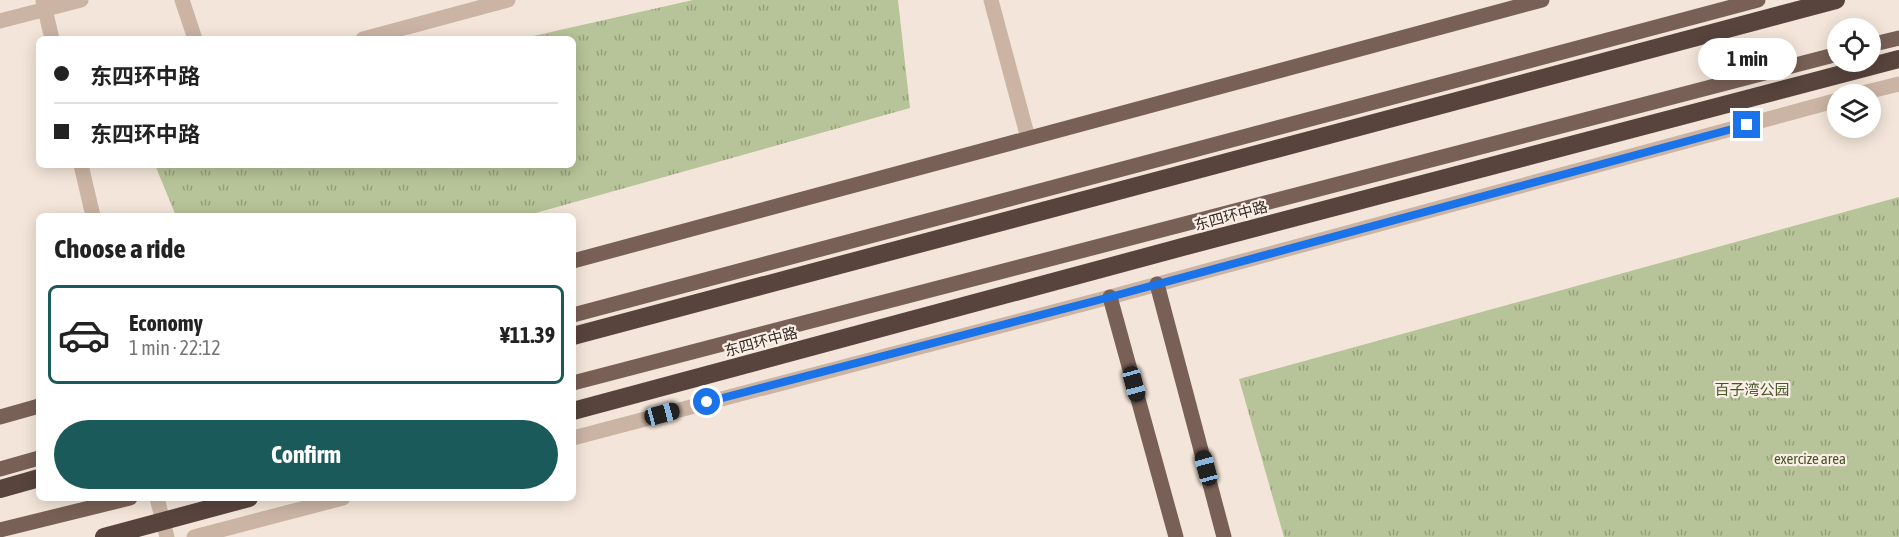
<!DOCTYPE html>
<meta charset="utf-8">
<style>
body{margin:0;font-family:"Asap Condensed","Noto Sans SC",sans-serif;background:#f2f2f2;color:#222;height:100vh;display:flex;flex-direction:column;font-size:22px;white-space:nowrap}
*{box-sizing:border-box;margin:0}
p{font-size:20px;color:#767676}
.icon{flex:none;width:33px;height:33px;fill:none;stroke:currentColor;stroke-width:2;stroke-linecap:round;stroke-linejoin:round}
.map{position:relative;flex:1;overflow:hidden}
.side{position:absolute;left:36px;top:213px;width:540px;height:288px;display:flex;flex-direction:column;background:#fff;border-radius:9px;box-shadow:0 3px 15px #0003}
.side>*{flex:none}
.hud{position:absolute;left:36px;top:36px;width:540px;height:132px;border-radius:9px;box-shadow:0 3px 15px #0003;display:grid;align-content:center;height:132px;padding:0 18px;background:#fff}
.fabs{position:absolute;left:1827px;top:18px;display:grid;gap:12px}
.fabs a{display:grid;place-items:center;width:54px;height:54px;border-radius:50%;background:#fff;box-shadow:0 3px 15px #0003;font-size:30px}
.end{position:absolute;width:27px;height:27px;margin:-14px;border:8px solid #1a73e8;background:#fff;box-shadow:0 0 0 3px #fff}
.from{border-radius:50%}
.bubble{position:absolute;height:42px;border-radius:21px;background:#fff;box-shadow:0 3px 15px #0003;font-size:20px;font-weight:700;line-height:42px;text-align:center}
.car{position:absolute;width:18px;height:36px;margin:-18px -9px;border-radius:8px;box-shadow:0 0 4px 2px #0007;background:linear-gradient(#222 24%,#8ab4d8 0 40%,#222 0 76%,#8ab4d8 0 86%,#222 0)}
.hud b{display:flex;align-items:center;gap:21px;height:57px;font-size:22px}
.hud b+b{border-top:2px solid #e0e0e0}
.hud i{width:15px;height:15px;background:#222}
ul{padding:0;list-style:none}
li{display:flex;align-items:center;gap:18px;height:99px;margin:0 12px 9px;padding:0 6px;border:3px solid transparent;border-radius:9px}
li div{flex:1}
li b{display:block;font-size:22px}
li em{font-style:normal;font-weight:700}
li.on{border-color:#1a5a5a}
li>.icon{width:54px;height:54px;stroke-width:1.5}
h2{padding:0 18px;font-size:27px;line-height:72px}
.button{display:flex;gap:12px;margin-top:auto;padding:12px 18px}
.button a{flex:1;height:69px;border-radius:36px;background:#1a5a5a;color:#fff;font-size:24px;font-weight:700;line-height:69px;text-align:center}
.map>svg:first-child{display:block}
.park{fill:url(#park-tufts)}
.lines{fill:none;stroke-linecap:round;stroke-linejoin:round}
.minor{stroke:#cbb4a4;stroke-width:15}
.major{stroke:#796056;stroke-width:15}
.highway{stroke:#58443d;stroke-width:18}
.highway-bridge{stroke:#58443d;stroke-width:18}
.route{stroke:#1a73e8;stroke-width:8}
.labels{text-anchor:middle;stroke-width:4.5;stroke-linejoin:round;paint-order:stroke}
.street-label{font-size:15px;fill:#362a26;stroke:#faefe6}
.park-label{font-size:15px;fill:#485629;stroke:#faefe6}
</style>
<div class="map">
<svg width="1899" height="537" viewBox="0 0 1899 537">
<defs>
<pattern id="park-tufts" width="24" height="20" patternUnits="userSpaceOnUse" patternTransform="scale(1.5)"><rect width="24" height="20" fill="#b7c398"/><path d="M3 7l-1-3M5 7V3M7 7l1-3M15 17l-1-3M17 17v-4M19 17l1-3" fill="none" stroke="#969f7c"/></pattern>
</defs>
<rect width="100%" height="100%" fill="#f3e5d9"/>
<g class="park">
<path d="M 693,0 L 898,0 L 910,108 L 525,216 L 176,216 L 155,165 L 573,165 L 573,39 L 520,39 Z"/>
<path d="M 1899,197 L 1899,537 L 1284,537 L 1239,379 Z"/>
</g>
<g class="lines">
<g class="minor">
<path d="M 182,0 L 195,39"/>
<path d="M 991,0 L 1028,138"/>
<path d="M 43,1 L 52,39"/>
<path d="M 0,21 L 81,0"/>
<path d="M 363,39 L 508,0"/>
<path d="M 1858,94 L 1899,84"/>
<path d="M 81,165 L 93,216"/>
<path d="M 573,438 L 1110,297 L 1838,100"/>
<path d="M 157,498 L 167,537"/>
<path d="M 194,537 L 343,498"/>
</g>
<g class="major">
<path d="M 1870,45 L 1899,38"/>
<path d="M 573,261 L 1542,0"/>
<path d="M 1157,284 L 1224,537"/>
<path d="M 1110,297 L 1176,537"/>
<path d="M 573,315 L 1758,0"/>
<path d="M 573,383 L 1838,54"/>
<path d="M 0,417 L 39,406"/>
<path d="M 0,469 L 39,458"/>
<path d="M 0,530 L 130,498"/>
</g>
<g class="highway">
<path d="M 573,336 L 1836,0"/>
<path d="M 573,411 L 1190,245 L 1899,59"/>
<path d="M 0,489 L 39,478"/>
</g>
<path class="highway-bridge" d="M 104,537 L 249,498"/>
</g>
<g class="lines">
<path class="route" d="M 707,402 L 1110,297 L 1747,125"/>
</g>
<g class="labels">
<g class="street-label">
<text transform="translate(1231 216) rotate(-15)" y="5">东四环中路</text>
<text transform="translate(761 342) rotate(-15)" y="5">东四环中路</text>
</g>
<g class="park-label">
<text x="1752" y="395">百子湾公园</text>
<text x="1810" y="464">exercize area</text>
</g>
</g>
</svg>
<div class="fabs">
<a><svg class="icon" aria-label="locate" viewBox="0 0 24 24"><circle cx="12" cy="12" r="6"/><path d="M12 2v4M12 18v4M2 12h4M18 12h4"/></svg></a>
<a><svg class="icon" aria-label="layers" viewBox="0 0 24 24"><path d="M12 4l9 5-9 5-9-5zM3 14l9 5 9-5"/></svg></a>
</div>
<i class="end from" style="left:707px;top:402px"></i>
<i class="end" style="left:1747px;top:125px"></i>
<div class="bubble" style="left:1698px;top:38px;width:99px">1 min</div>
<i class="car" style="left:1134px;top:384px;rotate:165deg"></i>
<i class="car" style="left:662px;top:414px;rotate:75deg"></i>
<i class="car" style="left:1206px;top:468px;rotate:345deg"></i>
<div class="hud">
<b><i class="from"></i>东四环中路</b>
<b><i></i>东四环中路</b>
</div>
<section class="side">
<h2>Choose a ride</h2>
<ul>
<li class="on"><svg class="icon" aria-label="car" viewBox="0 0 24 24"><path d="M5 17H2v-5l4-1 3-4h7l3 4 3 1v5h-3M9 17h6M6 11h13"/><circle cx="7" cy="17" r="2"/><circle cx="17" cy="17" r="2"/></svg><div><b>Economy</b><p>1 min · 22:12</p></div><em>¥11.39</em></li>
</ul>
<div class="button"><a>Confirm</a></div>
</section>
</div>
